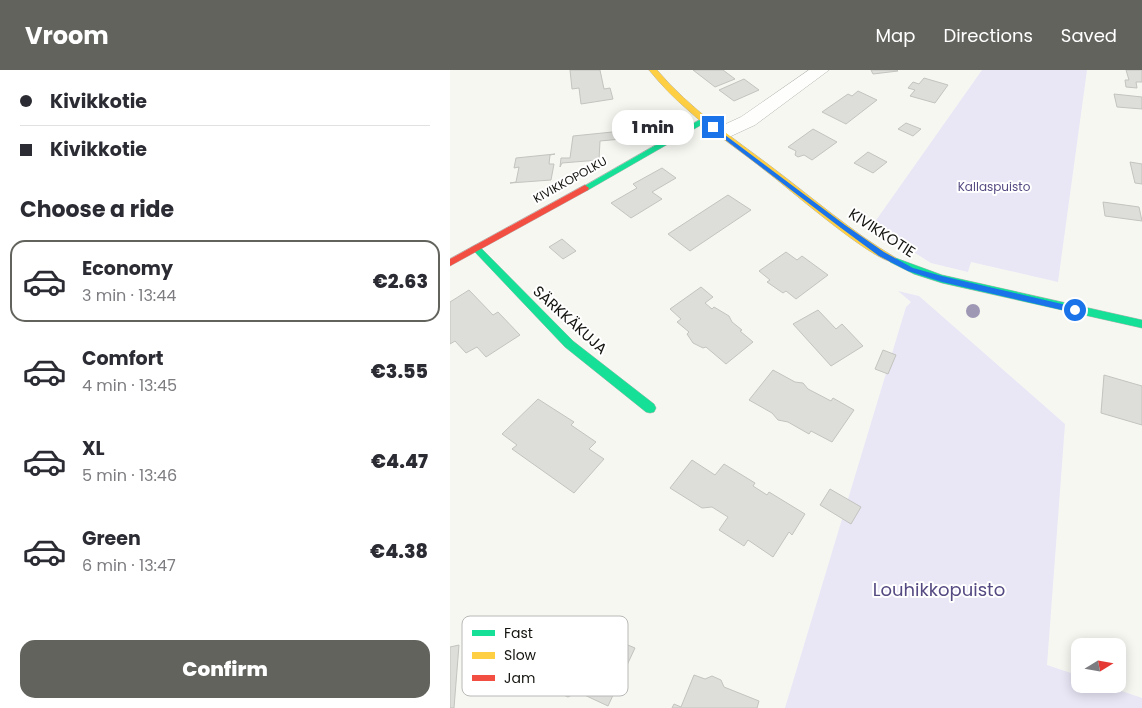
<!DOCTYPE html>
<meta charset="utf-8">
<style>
body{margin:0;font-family:Poppins,sans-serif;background:#f7f7f7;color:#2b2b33;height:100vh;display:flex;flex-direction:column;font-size:19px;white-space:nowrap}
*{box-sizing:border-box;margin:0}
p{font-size:16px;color:#7c7c81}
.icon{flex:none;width:28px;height:28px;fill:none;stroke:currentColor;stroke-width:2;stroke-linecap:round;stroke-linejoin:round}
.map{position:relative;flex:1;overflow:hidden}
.side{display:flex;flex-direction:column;background:#fff;width:450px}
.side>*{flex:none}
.banner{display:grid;align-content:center;height:110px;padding:0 20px;background:#fff}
.needle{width:32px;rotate:79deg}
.fabs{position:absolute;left:621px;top:568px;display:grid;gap:10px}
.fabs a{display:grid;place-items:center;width:55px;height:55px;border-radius:10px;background:#fff;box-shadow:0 2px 12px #0003;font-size:25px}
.end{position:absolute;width:22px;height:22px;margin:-11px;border:6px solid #1a73e8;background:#fff;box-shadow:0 0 0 2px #fff}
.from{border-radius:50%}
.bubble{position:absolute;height:35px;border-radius:15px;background:#fff;box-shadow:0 2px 12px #0003;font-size:16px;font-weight:800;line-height:35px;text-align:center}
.banner b{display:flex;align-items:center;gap:18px;height:48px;font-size:19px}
.banner b+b{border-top:1px solid #e1e1e2}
.banner i{width:12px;height:12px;background:#2b2b33}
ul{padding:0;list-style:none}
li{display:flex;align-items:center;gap:15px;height:82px;margin:0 10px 8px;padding:0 10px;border:2px solid transparent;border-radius:15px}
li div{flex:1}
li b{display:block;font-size:19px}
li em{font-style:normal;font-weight:800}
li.on{border-color:#63635e}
li>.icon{width:45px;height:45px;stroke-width:1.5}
h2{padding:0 20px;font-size:22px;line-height:60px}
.primary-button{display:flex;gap:10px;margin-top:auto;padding:10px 20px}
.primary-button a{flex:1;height:58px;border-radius:15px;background:#63635e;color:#fff;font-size:20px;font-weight:800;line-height:58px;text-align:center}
header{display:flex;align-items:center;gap:30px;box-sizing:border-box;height:70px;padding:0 25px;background:#63635e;color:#fff}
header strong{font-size:24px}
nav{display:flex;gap:28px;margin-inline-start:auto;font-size:18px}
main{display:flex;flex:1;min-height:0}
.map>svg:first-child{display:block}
.green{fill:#e9e6f6}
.building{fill:#ddddd9;stroke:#c3c3bf}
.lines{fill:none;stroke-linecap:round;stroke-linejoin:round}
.street-casing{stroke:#b5b4b1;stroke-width:1}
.fast-casing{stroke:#b5b4b1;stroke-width:1}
.slow-casing{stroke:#b5b4b1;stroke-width:1}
.jam-casing{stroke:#b5b4b1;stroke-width:1}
.street{fill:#fefefd;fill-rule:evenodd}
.fast{fill:#16e098;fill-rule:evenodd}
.slow{fill:#ffcf43;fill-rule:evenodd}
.jam{fill:#f24e42;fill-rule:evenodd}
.tree{fill:#9e98b4}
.route{fill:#1a73e8}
.labels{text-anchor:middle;stroke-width:4;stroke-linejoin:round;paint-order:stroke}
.far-street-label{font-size:12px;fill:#13130f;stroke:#fff}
.far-park-label{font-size:12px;fill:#564a82;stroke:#fff}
.street-label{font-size:15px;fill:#13130f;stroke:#fff}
.near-park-label{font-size:18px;fill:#564a82;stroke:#fff}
.key{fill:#fff;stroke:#b8b8b7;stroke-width:1}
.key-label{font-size:14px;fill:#13130f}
</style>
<header>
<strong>Vroom</strong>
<nav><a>Map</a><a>Directions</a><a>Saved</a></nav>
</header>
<main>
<section class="side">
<div class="banner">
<b><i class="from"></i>Kivikkotie</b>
<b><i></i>Kivikkotie</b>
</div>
<h2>Choose a ride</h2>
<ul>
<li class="on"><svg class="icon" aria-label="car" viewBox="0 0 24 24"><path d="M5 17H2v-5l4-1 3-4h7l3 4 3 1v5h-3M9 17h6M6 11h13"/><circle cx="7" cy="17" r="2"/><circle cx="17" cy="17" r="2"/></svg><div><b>Economy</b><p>3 min · 13:44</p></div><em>€2.63</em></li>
<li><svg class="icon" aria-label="car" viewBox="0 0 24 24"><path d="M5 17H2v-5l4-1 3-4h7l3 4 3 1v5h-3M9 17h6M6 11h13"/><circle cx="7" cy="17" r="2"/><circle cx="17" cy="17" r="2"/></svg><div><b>Comfort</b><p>4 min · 13:45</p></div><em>€3.55</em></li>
<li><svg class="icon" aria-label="car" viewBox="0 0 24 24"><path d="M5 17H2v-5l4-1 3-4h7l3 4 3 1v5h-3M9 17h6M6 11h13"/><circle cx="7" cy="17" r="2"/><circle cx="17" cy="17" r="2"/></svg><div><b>XL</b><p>5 min · 13:46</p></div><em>€4.47</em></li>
<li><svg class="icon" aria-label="car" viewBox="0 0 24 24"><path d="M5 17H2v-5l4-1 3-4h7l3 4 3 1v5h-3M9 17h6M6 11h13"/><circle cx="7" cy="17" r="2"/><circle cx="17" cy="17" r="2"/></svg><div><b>Green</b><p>6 min · 13:47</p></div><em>€4.38</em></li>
</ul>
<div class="primary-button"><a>Confirm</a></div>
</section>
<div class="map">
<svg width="692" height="638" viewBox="0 0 692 638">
<rect width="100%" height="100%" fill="#f7f7f2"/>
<g class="green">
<path d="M 532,0 L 637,0 L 608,212 L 521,192 L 518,202 L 481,193 L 422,156 Z"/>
<path d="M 448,221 L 469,226 L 615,354 L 597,595 L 630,606 L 630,614 L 651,614 L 692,628 L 692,638 L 335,638 L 456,237 L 461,232 Z"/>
</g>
<g class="building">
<path d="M 120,0 L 150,0 L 154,19 L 160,18 L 163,29 L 131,34 L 129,18 L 122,19 Z"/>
<path d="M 243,0 L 273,0 L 285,9 L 265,17 Z"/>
<path d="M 421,0 L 447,0 L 448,1 L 423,4 Z"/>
<path d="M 676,0 L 692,0 L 692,12 L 686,12 L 687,18 L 676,17 L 675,10 L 679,10 Z"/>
<path d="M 474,8 L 498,15 L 485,33 L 460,26 L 465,20 L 458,18 L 463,12 L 469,14 Z"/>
<path d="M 294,9 L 309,20 L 284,31 L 269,20 Z"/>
<path d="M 408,21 L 427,30 L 396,54 L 372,42 L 398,24 L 402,26 Z"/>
<path d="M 664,24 L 692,27 L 692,39 L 667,37 Z"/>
<path d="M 456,53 L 471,59 L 463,66 L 448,59 Z"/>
<path d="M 363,59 L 387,72 L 362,90 L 354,85 L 348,87 L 345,85 L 346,81 L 338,77 Z"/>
<path d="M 182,60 L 182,68 L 150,71 L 149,90 L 112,93 L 110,97 L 111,88 L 120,88 L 123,66 Z"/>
<path d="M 418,82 L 437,92 L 423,103 L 404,93 Z"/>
<path d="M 105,84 L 100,85 L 99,94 L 104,94 L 101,110 L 60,113 L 66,112 L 69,97 L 64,98 L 66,88 Z"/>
<path d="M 680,92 L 692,94 L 692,114 L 685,113 Z"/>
<path d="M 212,98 L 226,108 L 202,122 L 212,129 L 181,148 L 161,133 L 187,118 L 183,114 Z"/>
<path d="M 278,125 L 301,140 L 240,181 L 218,164 Z"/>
<path d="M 653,132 L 689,137 L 692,151 L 655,146 Z"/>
<path d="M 112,169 L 126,181 L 113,189 L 99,177 Z"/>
<path d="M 336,182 L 347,190 L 352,186 L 378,205 L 346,229 L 336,221 L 333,223 L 317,212 L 320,210 L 309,201 Z"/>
<path d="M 251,217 L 263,227 L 255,233 L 262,239 L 264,237 L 279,246 L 282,252 L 292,260 L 290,261 L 303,272 L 276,294 L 256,277 L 253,278 L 243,273 L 237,264 L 239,262 L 227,252 L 231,249 L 220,239 Z"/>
<path d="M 19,220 L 43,245 L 48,242 L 70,265 L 36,287 L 27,277 L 16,283 L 5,271 L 0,274 L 0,232 Z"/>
<path d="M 368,240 L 386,259 L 392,254 L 413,276 L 381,296 L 343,254 Z"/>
<path d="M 433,280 L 446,285 L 438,304 L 425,299 Z"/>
<path d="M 323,300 L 345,312 L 353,313 L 358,319 L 381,331 L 383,328 L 404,340 L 382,372 L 361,361 L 359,364 L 338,352 L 328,350 L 322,343 L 299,330 Z"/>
<path d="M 654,305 L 692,316 L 692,355 L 651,343 Z"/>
<path d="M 88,329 L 124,352 L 121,355 L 146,372 L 139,379 L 154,389 L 124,423 L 62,379 L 67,375 L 52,364 Z"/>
<path d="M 242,390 L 265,405 L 274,394 L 305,413 L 303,416 L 317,425 L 319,422 L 355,444 L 342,465 L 339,462 L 323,487 L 298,470 L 294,476 L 269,460 L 278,447 L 262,437 L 252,438 L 220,418 Z"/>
<path d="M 380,419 L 411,437 L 401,454 L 370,435 Z"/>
<path d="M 124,553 L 134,557 L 140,554 L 151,558 L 152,564 L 185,578 L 158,636 L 128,622 L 118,627 L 84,612 L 101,581 L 107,584 Z"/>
<path d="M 9,575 L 4,638 L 0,638 L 0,577 Z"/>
<path d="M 244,605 L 255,609 L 262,606 L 271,610 L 274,617 L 309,631 L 307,638 L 222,638 L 224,634 L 231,637 Z"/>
</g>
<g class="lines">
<defs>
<path id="street" d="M 359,0 L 379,0 L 305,55 L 279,67 L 272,69 L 265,67 L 262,63 L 265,59 L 291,47 Z"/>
<g id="fast">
<path d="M 251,49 L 258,51 L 138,120 L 135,121 L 131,118 Z"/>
<path d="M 26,175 L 29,176 L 123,271 L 204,334 L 206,338 L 204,342 L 200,343 L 196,342 L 115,277 L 23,180 L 21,178 Z"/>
<path d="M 443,187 L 492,205 L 692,250 L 692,258 L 492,213 L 464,204 L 440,192 L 438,190 Z"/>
</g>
<path id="slow" d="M 199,0 L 207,0 C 240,39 282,67 323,98 C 364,129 402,162 446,188 L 446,192 C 429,197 336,116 317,102 C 291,81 263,63 239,41 C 225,29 211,15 199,0 Z"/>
<path id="jam" d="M 135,115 L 139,118 L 138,120 L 0,196 L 0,189 Z"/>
</defs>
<use href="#street" class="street-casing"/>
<use href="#fast" class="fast-casing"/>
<use href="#slow" class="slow-casing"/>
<use href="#jam" class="jam-casing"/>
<use href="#street" class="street"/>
<use href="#fast" class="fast"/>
<use href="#slow" class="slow"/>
<use href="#jam" class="jam"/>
</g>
<circle class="tree" cx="523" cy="241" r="7"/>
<path class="route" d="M 263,56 L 395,155 L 434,182 L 463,198 L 492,206 L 625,237 L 629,240 L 625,243 L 492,212 L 458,201 L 429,186 L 391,158 L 261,59 Z"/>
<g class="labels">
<g class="far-street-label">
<text transform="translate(120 110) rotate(-29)" y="4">KIVIKKOPOLKU</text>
</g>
<g class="far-park-label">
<text x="544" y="121">Kallaspuisto</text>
</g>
<g class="street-label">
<text transform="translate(432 163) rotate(33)" y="5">KIVIKKOTIE</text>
<text transform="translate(120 250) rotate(42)" y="5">SÄRKKÄKUJA</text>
</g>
<g class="near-park-label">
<text x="489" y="526">Louhikkopuisto</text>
</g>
</g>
<rect x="12" y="546" width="166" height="80" rx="8" class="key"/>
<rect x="22" y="560" width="23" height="6" fill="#16e098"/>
<rect x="22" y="582" width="23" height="7" fill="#ffcf43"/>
<rect x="22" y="605" width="23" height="6" fill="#f24e42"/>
<g class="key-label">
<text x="54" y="568">Fast</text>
<text x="54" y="590">Slow</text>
<text x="54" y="613">Jam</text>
</g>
</svg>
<div class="fabs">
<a><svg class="needle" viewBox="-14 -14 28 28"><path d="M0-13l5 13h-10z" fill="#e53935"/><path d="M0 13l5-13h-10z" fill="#7c7c81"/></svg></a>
</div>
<i class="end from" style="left:625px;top:240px"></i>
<i class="end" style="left:263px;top:57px"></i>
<div class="bubble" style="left:162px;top:40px;width:82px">1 min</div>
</div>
</main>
